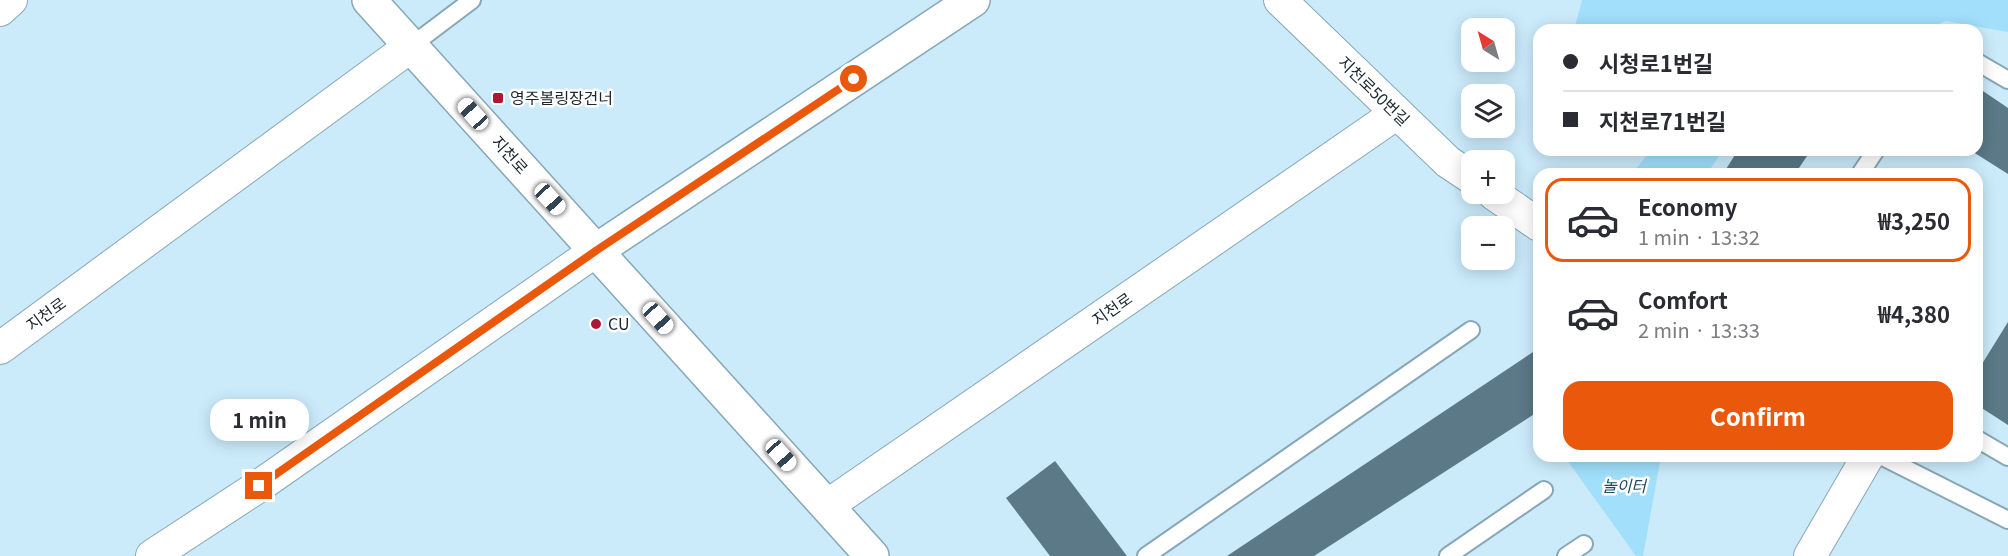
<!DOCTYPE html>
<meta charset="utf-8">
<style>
body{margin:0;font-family:Georgia,"Noto Sans KR",serif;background:#f7f7f7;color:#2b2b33;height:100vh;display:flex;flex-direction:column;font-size:22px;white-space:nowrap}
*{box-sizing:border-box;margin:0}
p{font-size:20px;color:#7c7c81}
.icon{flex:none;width:33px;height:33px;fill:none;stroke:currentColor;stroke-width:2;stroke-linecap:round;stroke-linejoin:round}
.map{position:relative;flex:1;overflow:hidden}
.side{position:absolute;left:1533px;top:168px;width:450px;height:294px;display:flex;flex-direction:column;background:#fff;border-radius:18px;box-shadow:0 3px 15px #0003}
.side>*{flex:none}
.guide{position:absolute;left:1533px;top:24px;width:450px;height:132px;border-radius:18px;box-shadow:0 3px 15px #0003;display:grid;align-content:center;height:132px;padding:0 30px;background:#fff}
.needle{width:39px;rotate:323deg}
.controls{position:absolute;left:1461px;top:18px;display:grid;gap:12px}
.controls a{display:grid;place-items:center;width:54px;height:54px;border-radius:12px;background:#fff;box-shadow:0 3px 15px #0003;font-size:30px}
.end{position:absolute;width:27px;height:27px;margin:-14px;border:8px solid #ea580c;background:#fff;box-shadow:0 0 0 3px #fff}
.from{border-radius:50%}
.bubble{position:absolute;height:42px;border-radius:18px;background:#fff;box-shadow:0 3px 15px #0003;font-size:20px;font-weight:700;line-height:42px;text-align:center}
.car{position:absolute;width:18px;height:36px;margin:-18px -9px;border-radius:8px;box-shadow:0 0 4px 2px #0007;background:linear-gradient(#fff 24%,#345 0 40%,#fff 0 76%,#345 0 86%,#fff 0)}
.guide b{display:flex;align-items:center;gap:21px;height:57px;font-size:22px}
.guide b+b{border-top:2px solid #e1e1e2}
.guide i{width:15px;height:15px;background:#2b2b33}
ul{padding:10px 0 0;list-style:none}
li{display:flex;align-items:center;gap:18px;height:84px;margin:0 12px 9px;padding:0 18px;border:3px solid transparent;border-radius:18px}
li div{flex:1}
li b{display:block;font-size:22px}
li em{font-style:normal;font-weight:700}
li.selected{border-color:#ea580c}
li>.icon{width:54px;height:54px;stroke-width:1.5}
.primary-button{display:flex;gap:12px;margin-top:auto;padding:12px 30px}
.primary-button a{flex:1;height:69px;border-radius:18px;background:#ea580c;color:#fff;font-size:24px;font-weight:700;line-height:69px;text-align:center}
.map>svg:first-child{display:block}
.green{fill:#a1dffb}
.building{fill:#5b7987}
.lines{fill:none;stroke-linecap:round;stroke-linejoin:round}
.lane-casing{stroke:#88a7b6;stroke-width:20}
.street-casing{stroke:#88a7b6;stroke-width:34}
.secondary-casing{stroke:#88a7b6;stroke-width:36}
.lane{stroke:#fff;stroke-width:16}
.street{stroke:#fff;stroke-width:32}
.secondary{stroke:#fff;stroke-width:33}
.route{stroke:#ea580c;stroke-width:8}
.poi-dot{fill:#ac1734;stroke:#fff;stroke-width:2}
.labels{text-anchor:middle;stroke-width:5;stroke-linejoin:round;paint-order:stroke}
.street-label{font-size:16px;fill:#1b272d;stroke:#fff}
.poi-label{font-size:16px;fill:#1b272d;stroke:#fff;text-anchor:start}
.park-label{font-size:16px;font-style:italic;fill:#1e4d60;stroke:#fff}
</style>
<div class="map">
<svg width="2008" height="556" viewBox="0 0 2008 556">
<rect width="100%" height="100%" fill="#cbebfb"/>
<g class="green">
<path d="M 1582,0 L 2008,0 L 2008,32 L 1946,21 L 1923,30 L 1574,30 Z"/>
<path d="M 1651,150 L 1723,150 L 1707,174 L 1632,174 Z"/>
<path d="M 1564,456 L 1661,456 L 1643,556 L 1636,556 Z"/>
</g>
<g class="building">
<path d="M 1977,87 L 2008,108 L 2008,174 L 1970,150 L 1977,150 Z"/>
<path d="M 1738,150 L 1811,150 L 1795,174 L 1723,174 Z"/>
<path d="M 2008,322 L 2008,425 L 1977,405 L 1977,372 Z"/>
<path d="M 1539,348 L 1539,411 L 1314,556 L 1227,556 Z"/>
<path d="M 1055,461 L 1127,556 L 1050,556 L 1006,498 Z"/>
</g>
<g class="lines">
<defs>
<g id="lane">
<path d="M 411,46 L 472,0"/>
<path d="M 1977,62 L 2008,80"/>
<path d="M 1860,174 L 1876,150"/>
<path d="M 1977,439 L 2008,457"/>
<path d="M 1881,456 L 2008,520"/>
<path d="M 1146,556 L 1471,330"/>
<path d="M 1448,556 L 1544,490"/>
<path d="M 1566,556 L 1584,544"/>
</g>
<g id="street">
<path d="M 1280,0 L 1448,162 L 1472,178"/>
<path d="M 0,10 L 11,0"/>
<path d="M 1494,194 L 1539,225"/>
<path d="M 0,348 L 411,46"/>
<path d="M 827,506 L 1397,113"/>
<path d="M 152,556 L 259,486 L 597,250"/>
<path d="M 1810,556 L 1868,456"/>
</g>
<g id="secondary">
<path d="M 369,0 L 872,556"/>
<path d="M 597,250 L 973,0"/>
</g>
</defs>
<use href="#lane" class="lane-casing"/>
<use href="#street" class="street-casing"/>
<use href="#secondary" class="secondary-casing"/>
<use href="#lane" class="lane"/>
<use href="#street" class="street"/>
<use href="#secondary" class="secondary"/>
</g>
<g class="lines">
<path class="route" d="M 259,486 L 597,250 L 854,79"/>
</g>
<g class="poi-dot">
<rect x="492" y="92" width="12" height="12" rx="3"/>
<circle cx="596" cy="324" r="6"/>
</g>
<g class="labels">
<g class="street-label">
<text transform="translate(1374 91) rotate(44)" y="6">지천로50번길</text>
<text transform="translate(510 155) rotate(48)" y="6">지천로</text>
<text transform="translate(1112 309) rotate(-35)" y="6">지천로</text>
<text transform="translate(46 314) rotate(-36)" y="6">지천로</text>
</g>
<g class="poi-label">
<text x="510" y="104">영주볼링장건너</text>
<text x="608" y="330">CU</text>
</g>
<g class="park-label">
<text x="1624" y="492">놀이터</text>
</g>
</g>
</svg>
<div class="controls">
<a><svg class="needle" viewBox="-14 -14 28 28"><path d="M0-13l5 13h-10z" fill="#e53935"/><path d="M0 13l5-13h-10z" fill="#7c7c81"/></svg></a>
<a><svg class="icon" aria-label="layers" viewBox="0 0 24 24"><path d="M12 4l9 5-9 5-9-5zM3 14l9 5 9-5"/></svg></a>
<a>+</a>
<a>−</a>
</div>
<i class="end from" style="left:854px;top:79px"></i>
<i class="end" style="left:259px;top:486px"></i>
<div class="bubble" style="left:210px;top:399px;width:99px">1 min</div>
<i class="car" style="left:473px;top:114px;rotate:318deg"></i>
<i class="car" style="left:550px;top:199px;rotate:137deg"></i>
<i class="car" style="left:658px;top:318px;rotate:138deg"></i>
<i class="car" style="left:781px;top:455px;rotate:138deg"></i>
<div class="guide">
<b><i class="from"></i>시청로1번길</b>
<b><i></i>지천로71번길</b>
</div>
<section class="side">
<ul>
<li class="selected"><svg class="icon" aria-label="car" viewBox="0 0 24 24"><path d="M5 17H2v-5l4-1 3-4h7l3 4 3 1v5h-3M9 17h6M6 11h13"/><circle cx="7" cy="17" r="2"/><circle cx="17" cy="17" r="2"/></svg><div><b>Economy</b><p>1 min · 13:32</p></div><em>₩3,250</em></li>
<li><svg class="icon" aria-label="car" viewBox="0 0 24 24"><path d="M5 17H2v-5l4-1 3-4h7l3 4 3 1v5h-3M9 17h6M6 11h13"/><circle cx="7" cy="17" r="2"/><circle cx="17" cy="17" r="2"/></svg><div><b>Comfort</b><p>2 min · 13:33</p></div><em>₩4,380</em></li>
</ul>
<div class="primary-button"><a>Confirm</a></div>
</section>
</div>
